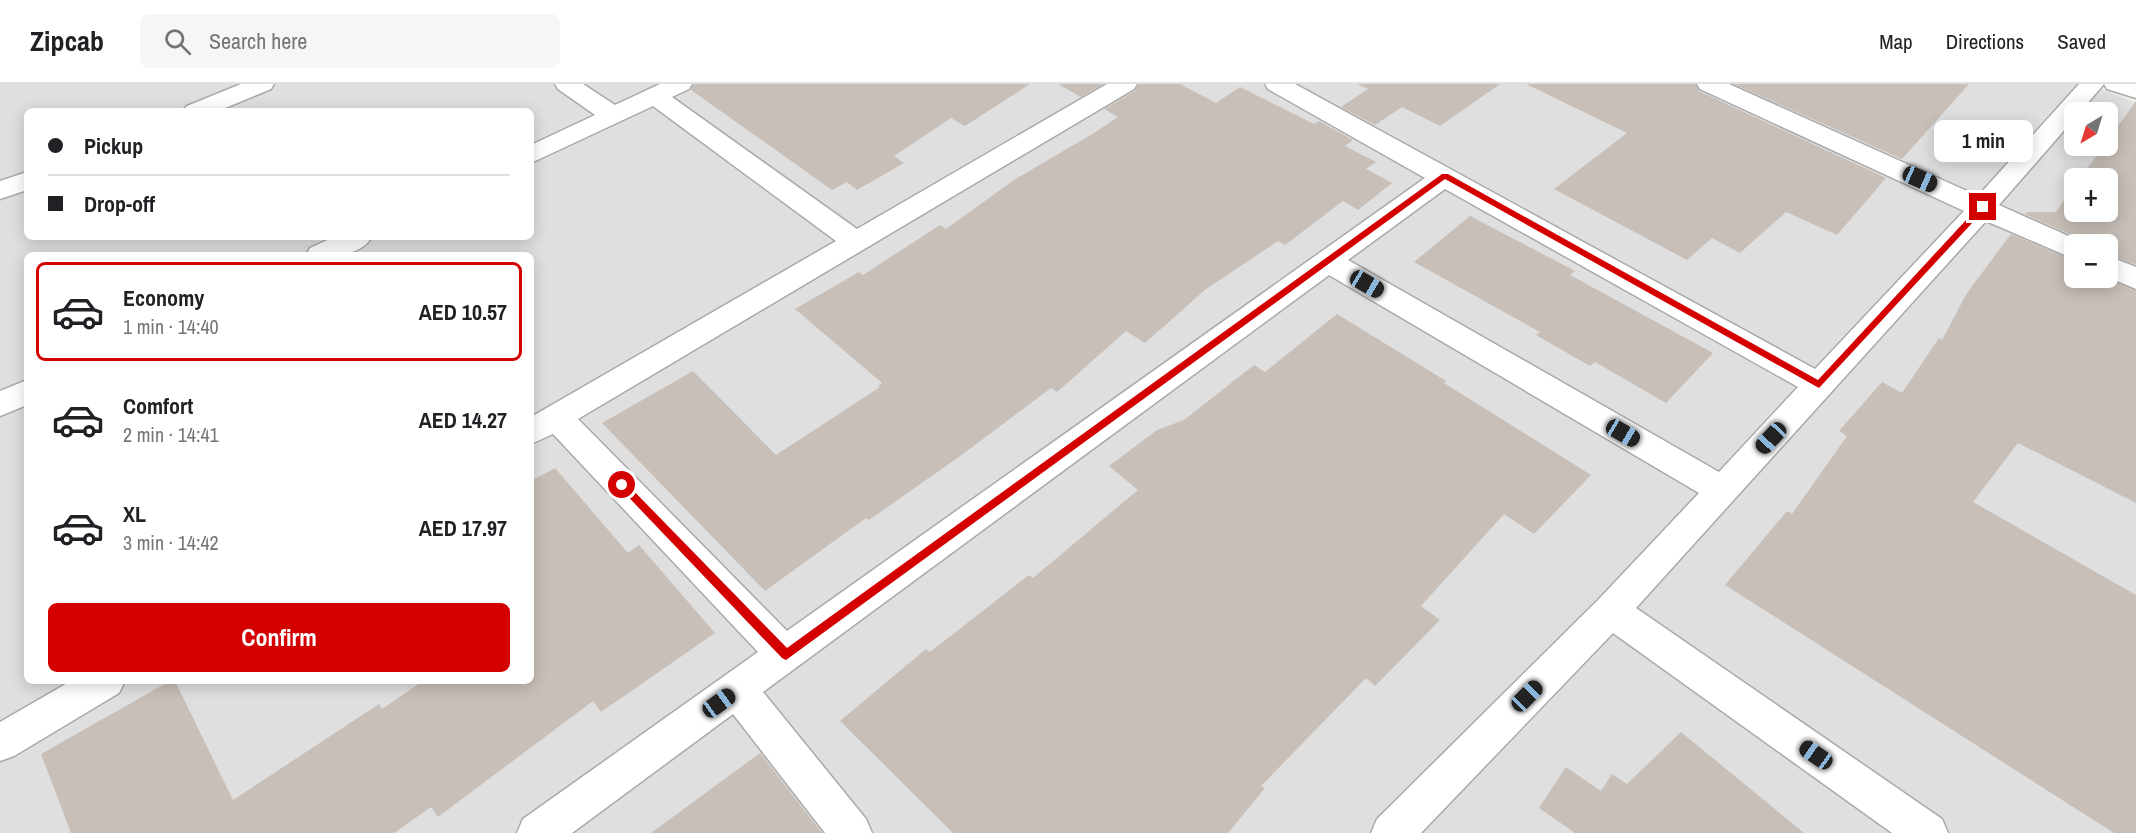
<!DOCTYPE html>
<meta charset="utf-8">
<style>
body{margin:0;font-family:"Archivo Narrow",sans-serif;background:#f6f6f6;color:#202124;height:100vh;display:flex;flex-direction:column;font-size:22px;white-space:nowrap}
*{box-sizing:border-box;margin:0}
p{font-size:20px;color:#757577}
.icon{flex:none;width:33px;height:33px;fill:none;stroke:currentColor;stroke-width:2;stroke-linecap:round;stroke-linejoin:round}
.map{position:relative;flex:1;overflow:hidden}
.details{position:absolute;left:24px;top:168px;width:510px;height:432px;display:flex;flex-direction:column;background:#fff;border-radius:9px;box-shadow:0 3px 15px #0003}
.details>*{flex:none}
.top-card{position:absolute;left:24px;top:24px;width:510px;height:132px;border-radius:9px;box-shadow:0 3px 15px #0003;display:grid;align-content:center;height:132px;padding:0 24px;background:#fff}
.needle{width:39px;rotate:218deg}
.fabs{position:absolute;left:2064px;top:18px;display:grid;gap:12px}
.fabs a{display:grid;place-items:center;width:54px;height:54px;border-radius:9px;background:#fff;box-shadow:0 3px 15px #0003;font-size:30px}
.end{position:absolute;width:27px;height:27px;margin:-14px;border:8px solid #d40000;background:#fff;box-shadow:0 0 0 3px #fff}
.from{border-radius:50%}
.bubble{position:absolute;height:42px;border-radius:9px;background:#fff;box-shadow:0 3px 15px #0003;font-size:20px;font-weight:700;line-height:42px;text-align:center}
.car{position:absolute;width:18px;height:36px;margin:-18px -9px;border-radius:8px;box-shadow:0 0 4px 2px #0007;background:linear-gradient(#222 24%,#8ab4d8 0 40%,#222 0 76%,#8ab4d8 0 86%,#222 0)}
.top-card b{display:flex;align-items:center;gap:21px;height:57px;font-size:22px}
.top-card b+b{border-top:2px solid #e0e0e0}
.top-card i{width:15px;height:15px;background:#202124}
ul{padding:10px 0 0;list-style:none}
li{display:flex;align-items:center;gap:18px;height:99px;margin:0 12px 9px;padding:0 12px;border:3px solid transparent;border-radius:9px}
li div{flex:1}
li b{display:block;font-size:22px}
li em{font-style:normal;font-weight:700}
li.on{border-color:#d40000}
li>.icon{width:54px;height:54px;stroke-width:1.5}
.action{display:flex;gap:12px;margin-top:auto;padding:12px 24px}
.action a{flex:1;height:69px;border-radius:9px;background:#d40000;color:#fff;font-size:24px;font-weight:700;line-height:69px;text-align:center}
header{display:flex;align-items:center;gap:36px;box-sizing:border-box;height:84px;padding:0 30px;background:#fff;border-bottom:2px solid #e0e0e0}
header strong{font-size:28px}
nav{display:flex;gap:33px;margin-inline-start:auto;font-size:21px}
.search{width:420px;height:54px;background:#f6f6f6;display:flex;align-items:center;gap:15px;box-sizing:border-box;padding:0 21px;border-radius:9px;color:#757577;font-size:22px}
.map>svg:first-child{display:block}
.residential{fill:#e0dfdf;fill-rule:evenodd}
.building{fill:#c7bfb8}
.lines{fill:none;stroke-linecap:round;stroke-linejoin:round}
.minor-casing{stroke:#a9a9a9;stroke-width:3}
.minor{fill:#fff;fill-rule:evenodd}
.route{fill:#d40000}
</style>
<header>
<strong>Zipcab</strong>
<div class="search"><svg class="icon" aria-label="search" viewBox="0 0 24 24"><circle cx="10" cy="10" r="6"/><path d="M15 15l6 6"/></svg>Search here</div>
<nav><a>Map</a><a>Directions</a><a>Saved</a></nav>
</header>
<div class="map">
<svg width="2136" height="749" viewBox="0 0 2136 749">
<rect width="100%" height="100%" fill="#f2efe9"/>
<path class="residential" d="M 0,0 L 2090,0 L 2136,19 L 2136,749 L 0,749 ZM 27,27 L 531,27 L 531,153 L 27,153 ZM 2074,28 L 2108,28 L 2108,62 L 2074,62 ZM 2074,94 L 2108,94 L 2108,128 L 2074,128 ZM 2074,160 L 2108,160 L 2108,194 L 2074,194 ZM 27,171 L 531,171 L 531,597 L 27,597 Z"/>
<g class="building">
<path d="M 694,0 L 1030,0 L 965,42 L 951,34 L 894,72 L 904,79 L 857,106 L 847,98 L 832,106 L 691,6 Z"/>
<path d="M 1058,0 L 1103,0 L 1081,13 Z"/>
<path d="M 1139,0 L 1180,0 L 1216,19 L 1240,3 L 1314,40 L 1319,37 L 1353,56 L 1345,62 L 1376,78 L 1366,85 L 1392,99 L 1358,126 L 1343,117 L 1285,161 L 1278,157 L 1206,205 L 1145,259 L 1126,247 L 1057,308 L 1051,304 L 963,370 L 869,436 L 866,434 L 765,507 L 602,339 L 693,287 L 776,371 L 880,303 L 878,302 L 882,299 L 795,225 L 859,188 L 863,191 L 940,141 L 946,145 L 1014,96 L 1094,49 L 1118,33 L 1104,25 L 1135,7 Z"/>
<path d="M 1357,0 L 1500,0 L 1440,42 L 1402,23 L 1375,41 L 1341,23 L 1368,5 Z"/>
<path d="M 1526,0 L 1695,0 L 1699,7 L 1886,94 L 1837,151 L 1786,128 L 1740,169 L 1712,154 L 1687,176 L 1554,105 L 1627,49 Z"/>
<path d="M 1734,0 L 1969,0 L 1902,75 Z"/>
<path d="M 2136,17 L 2136,181 L 2108,170 L 2108,160 L 2085,160 L 2085,157 L 2025,130 L 2027,128 L 2056,128 L 2074,102 L 2074,128 L 2108,128 L 2108,94 L 2080,94 L 2104,62 L 2108,62 L 2108,56 Z"/>
<path d="M 1470,132 L 1575,187 L 1570,191 L 1713,269 L 1666,319 L 1595,278 L 1590,282 L 1536,251 L 1540,248 L 1414,178 Z"/>
<path d="M 2011,150 L 2074,177 L 2074,194 L 2106,194 L 2136,207 L 2136,419 L 2018,359 L 1973,418 L 2136,511 L 2136,749 L 2114,749 L 1725,501 L 1787,427 L 1792,430 L 1847,352 L 1839,347 L 1882,298 L 1902,309 L 1939,254 L 1942,256 L 1967,209 Z"/>
<path d="M 1337,230 L 1446,297 L 1444,299 L 1591,391 L 1534,450 L 1504,430 L 1421,522 L 1440,536 L 1375,602 L 1366,594 L 1261,702 L 1265,704 L 1228,749 L 953,749 L 840,637 L 926,565 L 930,568 L 1029,491 L 1033,494 L 1138,406 L 1109,382 L 1157,346 L 1184,336 L 1254,281 L 1265,288 Z"/>
<path d="M 555,384 L 628,469 L 639,461 L 715,549 L 601,628 L 593,617 L 438,733 L 431,723 L 394,749 L 71,749 L 41,670 L 170,597 L 175,597 L 233,716 L 379,620 L 382,625 L 423,597 L 531,597 L 531,397 Z"/>
<path d="M 1681,648 L 1804,749 L 1575,749 L 1539,724 L 1566,683 L 1601,707 L 1612,690 L 1627,700 Z"/>
<path d="M 760,669 L 822,749 L 651,749 Z"/>
</g>
<g class="lines">
<defs>
<g id="minor">
<path d="M 241,0 L 274,0 L 271,5 L 218,27 L 183,27 L 187,22 Z"/>
<path d="M 555,0 L 583,0 L 615,21 L 660,0 L 692,0 L 689,5 L 672,13 L 857,145 L 1107,0 L 1137,0 L 1134,5 L 578,335 L 787,547 L 1425,94 L 1268,5 L 1265,0 L 1295,0 L 1815,285 L 1964,127 L 1700,5 L 1697,0 L 1729,0 L 1978,112 L 2079,0 L 2136,0 L 2136,14 L 2107,5 L 2104,0 L 2080,28 L 2074,28 L 2074,35 L 1999,121 L 2084,159 L 2074,160 L 2074,175 L 1986,137 L 1636,524 L 1942,735 L 1948,749 L 1892,749 L 1613,549 L 1421,749 L 1371,749 L 1377,735 L 1598,516 L 1699,409 L 1329,191 L 763,608 L 866,735 L 872,749 L 825,749 L 733,630 L 572,749 L 517,749 L 523,735 L 758,568 L 553,350 L 531,360 L 531,333 L 836,157 L 653,22 L 531,79 L 531,61 L 595,31 L 558,5 ZM 1445,105 L 1798,303 L 1719,388 L 1348,176 Z"/>
<path d="M 27,88 L 27,106 L 0,115 L 0,97 Z"/>
<path d="M 334,153 L 372,153 C 358,175 328,171 306,171 L 310,164 Z"/>
<path d="M 2108,172 L 2136,183 L 2136,205 L 2108,193 Z"/>
<path d="M 27,296 L 27,321 L 0,332 L 0,307 Z"/>
<path d="M 71,597 L 125,597 L 119,609 L 14,672 L 0,677 L 0,638 Z"/>
</g>
</defs>
<use href="#minor" class="minor-casing"/>
<use href="#minor" class="minor"/>
</g>
<path class="route" d="M 1442,90 L 1448,90 L 1818,296 L 1980,121 L 1987,123 L 1819,304 L 1445,95 L 786,576 L 782,574 L 617,401 L 618,398 L 625,398 L 787,564 Z"/>
</svg>
<div class="fabs">
<a><svg class="needle" viewBox="-14 -14 28 28"><path d="M0-13l5 13h-10z" fill="#e53935"/><path d="M0 13l5-13h-10z" fill="#757577"/></svg></a>
<a>+</a>
<a>−</a>
</div>
<i class="end from" style="left:622px;top:401px"></i>
<i class="end" style="left:1983px;top:123px"></i>
<div class="bubble" style="left:1934px;top:36px;width:99px">1 min</div>
<i class="car" style="left:1920px;top:95px;rotate:114deg"></i>
<i class="car" style="left:1367px;top:200px;rotate:120deg"></i>
<i class="car" style="left:1623px;top:349px;rotate:120deg"></i>
<i class="car" style="left:1771px;top:354px;rotate:223deg"></i>
<i class="car" style="left:1527px;top:612px;rotate:45deg"></i>
<i class="car" style="left:719px;top:619px;rotate:54deg"></i>
<i class="car" style="left:1816px;top:671px;rotate:305deg"></i>
<div class="top-card">
<b><i class="from"></i>Pickup</b>
<b><i></i>Drop-off</b>
</div>
<section class="details">
<ul>
<li class="on"><svg class="icon" aria-label="car" viewBox="0 0 24 24"><path d="M5 17H2v-5l4-1 3-4h7l3 4 3 1v5h-3M9 17h6M6 11h13"/><circle cx="7" cy="17" r="2"/><circle cx="17" cy="17" r="2"/></svg><div><b>Economy</b><p>1 min · 14:40</p></div><em>AED 10.57</em></li>
<li><svg class="icon" aria-label="car" viewBox="0 0 24 24"><path d="M5 17H2v-5l4-1 3-4h7l3 4 3 1v5h-3M9 17h6M6 11h13"/><circle cx="7" cy="17" r="2"/><circle cx="17" cy="17" r="2"/></svg><div><b>Comfort</b><p>2 min · 14:41</p></div><em>AED 14.27</em></li>
<li><svg class="icon" aria-label="car" viewBox="0 0 24 24"><path d="M5 17H2v-5l4-1 3-4h7l3 4 3 1v5h-3M9 17h6M6 11h13"/><circle cx="7" cy="17" r="2"/><circle cx="17" cy="17" r="2"/></svg><div><b>XL</b><p>3 min · 14:42</p></div><em>AED 17.97</em></li>
</ul>
<div class="action"><a>Confirm</a></div>
</section>
</div>
